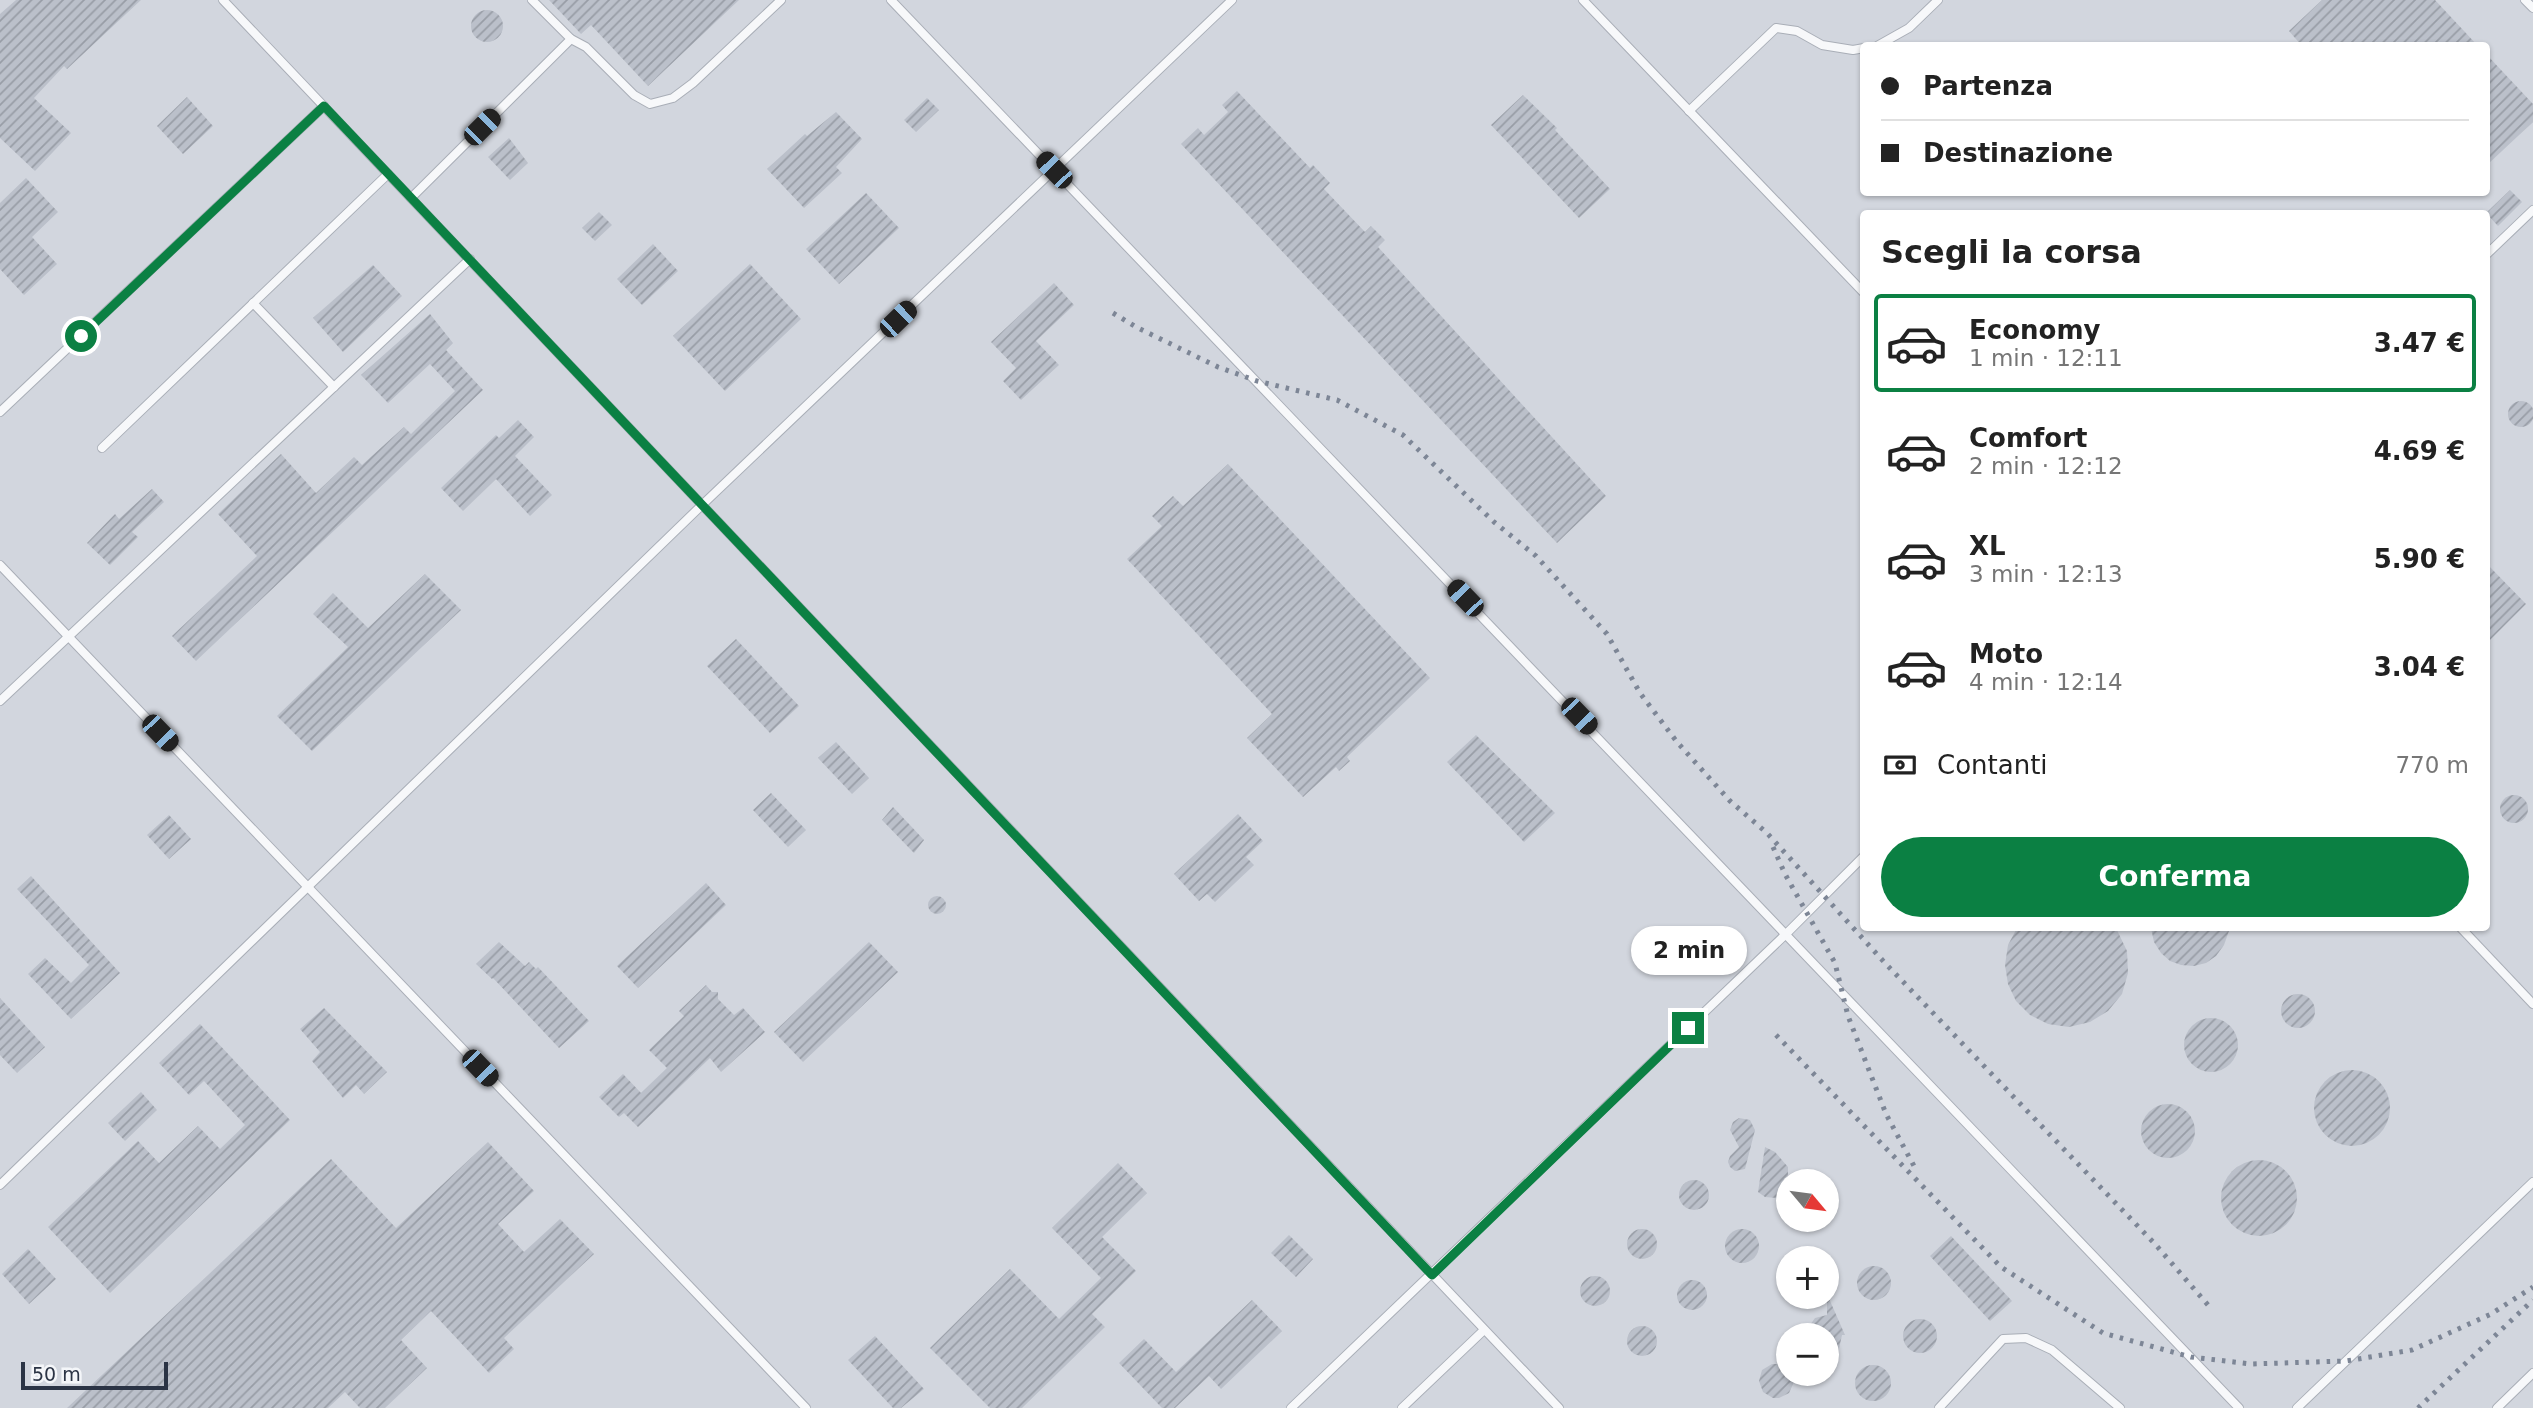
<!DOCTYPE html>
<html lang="it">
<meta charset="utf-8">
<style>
body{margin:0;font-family:"DejaVu Sans",sans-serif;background:#f6f6f6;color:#222;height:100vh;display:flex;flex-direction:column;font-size:26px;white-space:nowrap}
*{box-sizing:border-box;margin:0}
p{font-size:23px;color:#767676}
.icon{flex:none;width:38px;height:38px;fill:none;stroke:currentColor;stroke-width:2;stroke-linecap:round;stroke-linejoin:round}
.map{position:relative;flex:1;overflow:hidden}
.sheet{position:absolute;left:1860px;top:210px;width:630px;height:721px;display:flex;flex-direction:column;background:#fff;border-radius:7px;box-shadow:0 2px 5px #0004}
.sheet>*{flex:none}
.top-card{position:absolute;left:1860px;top:42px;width:630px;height:154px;border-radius:7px;box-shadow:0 2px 5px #0004;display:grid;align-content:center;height:154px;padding:0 21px;background:#fff}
.needle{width:46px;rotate:119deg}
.controls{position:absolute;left:1776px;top:1169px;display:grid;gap:14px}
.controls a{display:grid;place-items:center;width:63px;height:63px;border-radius:50%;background:#fff;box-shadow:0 2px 5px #0004;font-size:35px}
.scale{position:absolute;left:21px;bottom:18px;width:147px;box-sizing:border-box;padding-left:7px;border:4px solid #2b3445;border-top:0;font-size:19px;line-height:24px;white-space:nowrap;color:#2b3445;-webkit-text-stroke:5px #f4f6f9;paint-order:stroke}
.end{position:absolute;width:32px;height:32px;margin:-16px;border:9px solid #0b8043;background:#fff;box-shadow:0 0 0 4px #fff}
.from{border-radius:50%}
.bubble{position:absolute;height:49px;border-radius:24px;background:#fff;box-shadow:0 2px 5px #0004;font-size:23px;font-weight:700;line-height:49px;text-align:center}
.car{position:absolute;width:21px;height:42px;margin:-21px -10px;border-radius:9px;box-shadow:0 0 5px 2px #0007;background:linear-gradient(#222 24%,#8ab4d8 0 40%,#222 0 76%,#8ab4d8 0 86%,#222 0)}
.top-card b{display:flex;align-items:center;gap:24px;height:66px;font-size:26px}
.top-card b+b{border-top:2px solid #e0e0e0}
.top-card i{width:18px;height:18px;background:#222}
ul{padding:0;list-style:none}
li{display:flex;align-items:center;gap:21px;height:98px;margin:0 14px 10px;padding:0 7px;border:4px solid transparent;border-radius:7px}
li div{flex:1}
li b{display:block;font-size:26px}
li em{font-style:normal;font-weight:700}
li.selected{border-color:#0b8043}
li>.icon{width:63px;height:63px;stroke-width:1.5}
h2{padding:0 21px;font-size:32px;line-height:84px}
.pay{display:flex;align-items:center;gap:18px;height:77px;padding:0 21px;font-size:26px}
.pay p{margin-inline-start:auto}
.action{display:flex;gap:14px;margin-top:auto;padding:14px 21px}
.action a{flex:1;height:80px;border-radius:42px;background:#0b8043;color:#fff;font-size:28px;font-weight:700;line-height:80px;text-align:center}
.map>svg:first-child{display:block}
.built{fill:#d2d6de;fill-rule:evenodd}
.building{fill:url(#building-hatch)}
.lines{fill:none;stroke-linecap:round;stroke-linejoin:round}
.service-casing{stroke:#a9aeb7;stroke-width:10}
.service{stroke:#f7f8fa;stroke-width:8}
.rail{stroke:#7d8696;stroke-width:5;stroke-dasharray:3.5 7;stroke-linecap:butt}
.route{stroke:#0b8043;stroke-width:9}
</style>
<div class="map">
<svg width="2533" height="1408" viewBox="0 0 2533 1408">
<defs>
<pattern id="building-hatch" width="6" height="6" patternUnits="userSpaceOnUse" patternTransform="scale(1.75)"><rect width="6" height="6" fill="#bbc0ca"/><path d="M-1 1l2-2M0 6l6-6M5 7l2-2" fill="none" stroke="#989da6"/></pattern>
</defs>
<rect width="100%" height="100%" fill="#e4e7ec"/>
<path class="built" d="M 0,0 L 2533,0 L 2533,1408 L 0,1408 ZM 1864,46 L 2487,46 L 2487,192 L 1864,192 ZM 1864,214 L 2487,214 L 2487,928 L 1864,928 ZM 1788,1181 L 1827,1181 L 1827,1220 L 1788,1220 ZM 1788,1258 L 1827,1258 L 1827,1297 L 1788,1297 ZM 1788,1335 L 1827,1335 L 1827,1374 L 1788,1374 Z"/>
<g class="building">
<path d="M 16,0 L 141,0 L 67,69 L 64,66 L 34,98 L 71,133 L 35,171 L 0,138 L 0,14 Z"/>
<path d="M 549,0 L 739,0 L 648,86 L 591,25 L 581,34 Z"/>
<path d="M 2322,0 L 2435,0 L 2478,46 L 2302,46 L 2289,31 Z"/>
<circle cx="487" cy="26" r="16"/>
<path d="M 2487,55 L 2533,104 L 2533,122 L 2487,165 Z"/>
<path d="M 1237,91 L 1310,168 L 1313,165 L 1330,183 L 1324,189 L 1365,232 L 1371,226 L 1385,240 L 1378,247 L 1606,496 L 1557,543 L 1181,144 L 1198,128 L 1204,135 L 1228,112 L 1222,105 Z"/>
<path d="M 1523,95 L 1557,128 L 1555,130 L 1610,189 L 1579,218 L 1491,125 Z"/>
<path d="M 187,97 L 213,126 L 183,154 L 157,126 Z"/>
<path d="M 927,98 L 939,110 L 916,132 L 904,120 Z"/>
<path d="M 836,112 L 862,139 L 836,167 L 842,173 L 804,208 L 767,169 L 805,134 L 807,136 Z"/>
<path d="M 509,138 L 528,163 L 510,180 L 488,157 Z"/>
<path d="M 26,178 L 58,212 L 32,237 L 57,264 L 24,295 L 0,269 L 0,203 Z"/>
<path d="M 2510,190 L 2522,202 L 2498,226 L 2486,213 Z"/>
<path d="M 866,193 L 899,228 L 839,284 L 806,249 Z"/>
<path d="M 599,212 L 612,225 L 595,241 L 582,228 Z"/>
<path d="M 653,244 L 678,271 L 642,305 L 617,279 Z"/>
<path d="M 750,264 L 801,319 L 725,391 L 673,336 Z"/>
<path d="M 373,265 L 402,296 L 343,352 L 313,318 Z"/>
<path d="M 1054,283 L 1074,305 L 1036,341 L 1059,365 L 1021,400 L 1003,381 L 1016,368 L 991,342 Z"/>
<path d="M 430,314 L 453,343 L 446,350 L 483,390 L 196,661 L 172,636 L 257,556 L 218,514 L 281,454 L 316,493 L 354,457 L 362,465 L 404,427 L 411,434 L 455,391 L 430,364 L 388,403 L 361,375 Z"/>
<circle cx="2521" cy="414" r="13"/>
<path d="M 518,420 L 534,437 L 515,456 L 552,495 L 530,516 L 496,479 L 463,511 L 441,488 L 496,435 L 499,438 Z"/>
<path d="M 1228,464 L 1430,678 L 1347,757 L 1350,761 L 1339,771 L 1336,767 L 1303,797 L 1247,738 L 1272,714 L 1127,559 L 1162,526 L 1152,516 L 1173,496 L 1183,506 Z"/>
<path d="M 152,489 L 164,502 L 132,532 L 138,537 L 110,565 L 87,543 L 115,514 L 119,519 Z"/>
<path d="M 2487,564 L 2526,604 L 2487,643 Z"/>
<path d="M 425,574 L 461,610 L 312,751 L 277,716 L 348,647 L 313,614 L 333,593 L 368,628 Z"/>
<path d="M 736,639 L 799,706 L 770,733 L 707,666 Z"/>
<path d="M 1476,735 L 1555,813 L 1524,842 L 1447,762 Z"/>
<path d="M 836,742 L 869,778 L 852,794 L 818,758 Z"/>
<path d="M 771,793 L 806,830 L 788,847 L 753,810 Z"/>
<circle cx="2514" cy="809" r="14"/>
<path d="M 893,807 L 924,840 L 914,853 L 882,820 Z"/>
<path d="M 1238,814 L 1263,841 L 1246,857 L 1254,865 L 1215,902 L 1207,894 L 1199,901 L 1174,874 Z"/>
<path d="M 169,815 L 191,839 L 169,859 L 147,835 Z"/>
<path d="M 31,876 L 120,973 L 71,1019 L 28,974 L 45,958 L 71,983 L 89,965 L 17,889 Z"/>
<path d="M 706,883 L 726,905 L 638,988 L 617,966 Z"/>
<circle cx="937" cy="905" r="9"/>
<path d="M 2017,928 L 2116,928 L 2127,951 L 2128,973 L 2122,994 L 2108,1011 L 2090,1022 L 2069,1027 L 2048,1024 L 2030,1015 L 2016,1001 L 2008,984 L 2005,965 L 2008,945 Z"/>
<path d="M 2151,928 L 2230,928 L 2224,945 L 2216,956 L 2206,963 L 2194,966 L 2181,965 L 2170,961 L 2161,953 L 2154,942 Z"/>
<path d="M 499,942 L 525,966 L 529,962 L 536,969 L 538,967 L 589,1021 L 559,1048 L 493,978 L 492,979 L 476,964 Z"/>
<path d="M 869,942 L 898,972 L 803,1062 L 774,1032 Z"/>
<path d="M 706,985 L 712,992 L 718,992 L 718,999 L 734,1015 L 743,1008 L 765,1032 L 721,1072 L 710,1058 L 638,1127 L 624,1113 L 619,1117 L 599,1097 L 623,1074 L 641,1093 L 667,1068 L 649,1050 L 684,1016 L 679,1011 Z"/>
<circle cx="2298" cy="1011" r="17"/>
<path d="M 0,998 L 45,1047 L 17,1073 L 0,1055 Z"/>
<path d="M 324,1008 L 387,1072 L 364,1094 L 356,1085 L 343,1098 L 312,1061 L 320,1052 L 300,1029 Z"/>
<circle cx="2211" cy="1045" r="27"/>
<path d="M 200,1024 L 290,1120 L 110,1293 L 48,1227 L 138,1141 L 159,1163 L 198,1126 L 220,1149 L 245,1125 L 204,1081 L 189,1095 L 159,1063 Z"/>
<circle cx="2352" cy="1108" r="38"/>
<path d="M 141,1092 L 157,1110 L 125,1141 L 108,1123 Z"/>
<circle cx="2168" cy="1131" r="27"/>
<path d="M 1739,1118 L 1750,1120 L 1755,1130 L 1745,1169 L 1735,1171 L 1730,1167 L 1728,1162 L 1730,1156 L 1739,1147 L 1730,1130 L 1733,1122 Z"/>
<path d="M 488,1142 L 534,1191 L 498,1224 L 524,1252 L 560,1219 L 594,1254 L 504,1338 L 514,1349 L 489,1373 L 431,1311 L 401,1340 L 427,1368 L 385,1408 L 360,1408 L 345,1392 L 328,1408 L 67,1408 L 331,1159 L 396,1228 Z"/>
<path d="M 1765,1147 L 1775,1152 L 1788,1167 L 1788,1199 L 1765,1197 L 1758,1192 Z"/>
<circle cx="2259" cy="1198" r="38"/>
<path d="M 1118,1163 L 1147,1193 L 1102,1237 L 1136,1271 L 1092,1314 L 1105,1327 L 1022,1408 L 990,1408 L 930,1348 L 1010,1269 L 1059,1319 L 1101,1278 L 1052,1228 Z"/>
<circle cx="1694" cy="1195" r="15"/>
<circle cx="1742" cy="1246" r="17"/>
<circle cx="1642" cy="1244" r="15"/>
<path d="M 1289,1235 L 1313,1259 L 1296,1277 L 1271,1253 Z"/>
<path d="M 1951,1236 L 2012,1301 L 1990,1321 L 1930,1256 Z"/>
<path d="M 28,1249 L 56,1279 L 29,1304 L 2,1274 Z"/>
<circle cx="1874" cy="1283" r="17"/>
<circle cx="1595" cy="1291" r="15"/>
<circle cx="1692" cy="1295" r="15"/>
<path d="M 1827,1294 L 1845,1335 L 1842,1335 L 1834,1372 L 1827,1371 L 1827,1335 L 1803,1335 L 1815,1318 L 1827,1315 Z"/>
<path d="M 1252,1300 L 1282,1331 L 1221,1389 L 1209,1376 L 1175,1408 L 1162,1408 L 1119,1363 L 1144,1339 L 1176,1372 Z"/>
<circle cx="1920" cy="1336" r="17"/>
<circle cx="1642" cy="1341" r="15"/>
<path d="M 875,1336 L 924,1389 L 901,1408 L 893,1408 L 848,1360 Z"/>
<path d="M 1772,1364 L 1783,1364 L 1788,1368 L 1788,1374 L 1792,1374 L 1793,1376 L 1794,1382 L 1789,1393 L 1779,1398 L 1773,1398 L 1763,1392 L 1759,1381 L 1762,1370 Z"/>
<circle cx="1873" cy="1383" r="18"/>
</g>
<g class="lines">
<defs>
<g id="service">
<path d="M 223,0 L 1559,1408"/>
<path d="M 532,0 L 571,39 L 586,47 L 634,95 L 650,104 L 673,98 L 693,83 L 781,0"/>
<path d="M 891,0 L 2239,1408"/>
<path d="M 1583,0 L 1864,293"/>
<path d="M 2525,0 L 2533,8"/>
<path d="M 1877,46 L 1909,28 L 1938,0"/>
<path d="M 1689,111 L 1776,28 L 1797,31 L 1822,45 L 1853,50 L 1864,48"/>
<path d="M 411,198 L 571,39"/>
<path d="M 2487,254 L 2533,210"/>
<path d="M 253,303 L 334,387"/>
<path d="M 0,412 L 324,106"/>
<path d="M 102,448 L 388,174"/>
<path d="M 0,565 L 806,1408"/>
<path d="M 0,701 L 470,259"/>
<path d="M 2461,928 L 2533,1004"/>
<path d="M 0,1185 L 702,505 L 1232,0"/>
<path d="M 1291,1408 L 1787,933 L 1864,856"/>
<path d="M 1402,1408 L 1484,1330"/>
<path d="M 1939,1408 L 2003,1339 L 2026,1338 L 2052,1350 L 2120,1408"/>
<path d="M 2297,1408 L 2533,1182"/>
<path d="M 2497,1408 L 2533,1373"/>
</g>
</defs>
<use href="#service" class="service-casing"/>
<use href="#service" class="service"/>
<g class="rail">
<path d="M 1113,313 L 1136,327 L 1218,367 L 1257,381 L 1337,400 L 1403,435 L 1494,522 L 1536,556 L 1607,634 L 1640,693 L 1677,742 L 1730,801 L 1767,833 L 1885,963 L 2155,1244 L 2208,1305"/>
<path d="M 1773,847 L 1785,874 L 1835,963 L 1848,1016 L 1886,1114 L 1914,1166"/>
<path d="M 1776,1035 L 2001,1267 L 2103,1333 L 2191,1357 L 2251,1364 L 2346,1361 L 2412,1350 L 2491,1314 L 2533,1287"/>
<path d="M 2418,1408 L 2533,1300"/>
</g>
</g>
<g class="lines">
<path class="route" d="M 81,336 L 324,106 L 1432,1275 L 1688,1028"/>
</g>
</svg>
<div class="controls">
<a><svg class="needle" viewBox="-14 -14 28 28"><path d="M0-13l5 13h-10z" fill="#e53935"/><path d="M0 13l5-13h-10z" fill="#767676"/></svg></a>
<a>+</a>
<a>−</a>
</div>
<div class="scale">50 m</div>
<i class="end from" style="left:81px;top:336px"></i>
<i class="end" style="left:1688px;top:1028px"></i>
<div class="bubble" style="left:1631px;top:926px;width:116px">2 min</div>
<i class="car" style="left:482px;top:127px;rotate:45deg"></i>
<i class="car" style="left:1054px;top:170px;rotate:316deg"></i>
<i class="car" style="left:898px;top:319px;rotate:46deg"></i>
<i class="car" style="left:1465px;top:598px;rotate:316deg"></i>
<i class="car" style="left:1579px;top:716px;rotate:136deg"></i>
<i class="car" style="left:160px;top:733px;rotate:136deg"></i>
<i class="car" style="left:480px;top:1068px;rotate:136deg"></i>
<div class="top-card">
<b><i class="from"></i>Partenza</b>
<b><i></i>Destinazione</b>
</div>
<section class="sheet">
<h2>Scegli la corsa</h2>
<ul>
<li class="selected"><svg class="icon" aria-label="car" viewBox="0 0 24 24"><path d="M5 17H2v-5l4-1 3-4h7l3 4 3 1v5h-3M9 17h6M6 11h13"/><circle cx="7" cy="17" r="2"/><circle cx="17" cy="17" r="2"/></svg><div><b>Economy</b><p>1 min · 12:11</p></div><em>3.47 €</em></li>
<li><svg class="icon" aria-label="car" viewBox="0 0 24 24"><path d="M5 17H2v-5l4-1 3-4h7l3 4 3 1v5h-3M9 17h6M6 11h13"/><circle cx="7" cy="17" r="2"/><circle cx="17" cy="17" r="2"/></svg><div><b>Comfort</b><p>2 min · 12:12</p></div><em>4.69 €</em></li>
<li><svg class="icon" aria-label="car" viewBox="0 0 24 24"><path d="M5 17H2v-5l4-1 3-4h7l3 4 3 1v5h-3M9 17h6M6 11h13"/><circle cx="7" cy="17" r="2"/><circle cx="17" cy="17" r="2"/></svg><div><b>XL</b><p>3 min · 12:13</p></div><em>5.90 €</em></li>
<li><svg class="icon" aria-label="car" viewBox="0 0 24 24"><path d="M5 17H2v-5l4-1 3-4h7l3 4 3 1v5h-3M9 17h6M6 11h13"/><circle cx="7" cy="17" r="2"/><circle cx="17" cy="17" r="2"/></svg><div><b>Moto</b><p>4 min · 12:14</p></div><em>3.04 €</em></li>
</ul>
<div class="pay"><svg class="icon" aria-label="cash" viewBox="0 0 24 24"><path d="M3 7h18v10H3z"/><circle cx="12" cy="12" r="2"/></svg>Contanti<p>770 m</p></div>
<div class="action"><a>Conferma</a></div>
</section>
</div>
